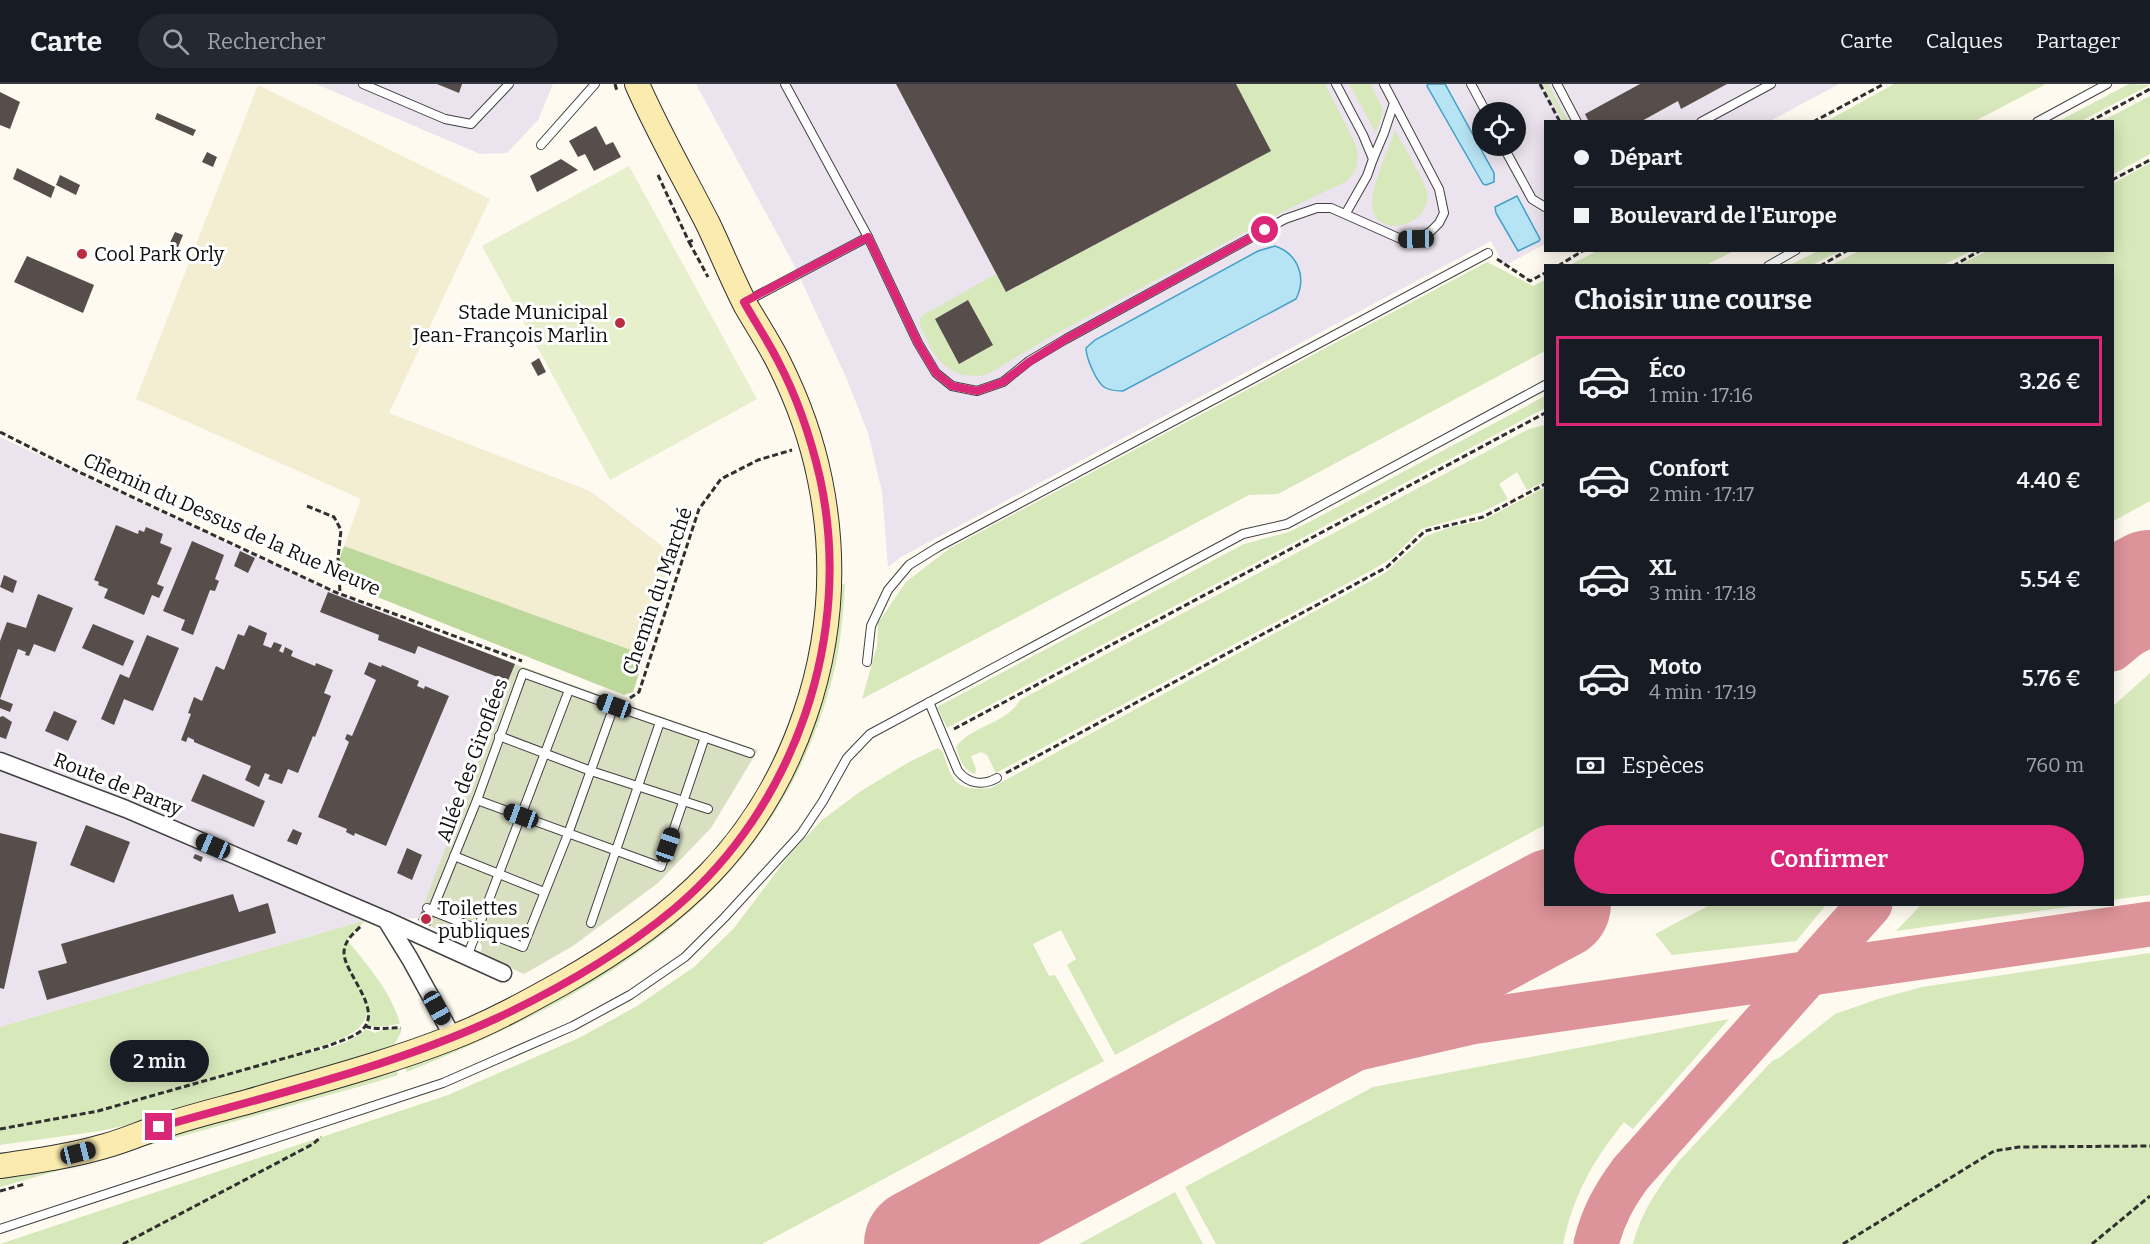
<!DOCTYPE html>
<html lang="fr">
<meta charset="utf-8">
<style>
body{margin:0;font-family:Bitter,serif;background:#242831;color:#f1f3f6;height:100vh;display:flex;flex-direction:column;font-size:22px;white-space:nowrap}
*{box-sizing:border-box;margin:0}
p{font-size:20px;color:#9ea1a6}
.icon{flex:none;width:33px;height:33px;fill:none;stroke:currentColor;stroke-width:2;stroke-linecap:round;stroke-linejoin:round}
.map{position:relative;flex:1;overflow:hidden}
.drawer{position:absolute;left:1544px;top:180px;width:570px;height:642px;display:flex;flex-direction:column;background:#171b24;border-radius:0px;box-shadow:0 3px 15px #0003}
.drawer>*{flex:none}
.top-card{position:absolute;left:1544px;top:36px;width:570px;height:132px;border-radius:0px;box-shadow:0 3px 15px #0003;display:grid;align-content:center;height:132px;padding:0 30px;background:#171b24}
.fabs{position:absolute;left:1472px;top:18px;display:grid;gap:12px}
.fabs a{display:grid;place-items:center;width:54px;height:54px;border-radius:50%;background:#171b24;box-shadow:0 3px 15px #0003;font-size:30px}
.end{position:absolute;width:27px;height:27px;margin:-14px;border:8px solid #db2777;background:#fff;box-shadow:0 0 0 3px #fff}
.from{border-radius:50%}
.bubble{position:absolute;height:42px;border-radius:21px;background:#171b24;box-shadow:0 3px 15px #0003;font-size:20px;font-weight:600;line-height:42px;text-align:center}
.car{position:absolute;width:18px;height:36px;margin:-18px -9px;border-radius:8px;box-shadow:0 0 4px 2px #0007;background:linear-gradient(#222 24%,#8ab4d8 0 40%,#222 0 76%,#8ab4d8 0 86%,#222 0)}
.top-card b{display:flex;align-items:center;gap:21px;height:57px;font-size:22px}
.top-card b+b{border-top:2px solid #363941}
.top-card i{width:15px;height:15px;background:#f1f3f6}
ul{padding:0;list-style:none}
li{display:flex;align-items:center;gap:18px;height:90px;margin:0 12px 9px;padding:0 18px;border:3px solid transparent;border-radius:0px}
li div{flex:1}
li b{display:block;font-size:22px}
li em{font-style:normal;font-weight:600}
li.on{border-color:#db2777}
li>.icon{width:54px;height:54px;stroke-width:1.5}
h2{padding:0 30px;font-size:27px;line-height:72px}
.pay{display:flex;align-items:center;gap:15px;height:66px;padding:0 30px;font-size:22px}
.pay p{margin-inline-start:auto}
.cta{display:flex;gap:12px;margin-top:auto;padding:12px 30px}
.cta a{flex:1;height:69px;border-radius:36px;background:#db2777;color:#fff;font-size:24px;font-weight:600;line-height:69px;text-align:center}
header{display:flex;align-items:center;gap:36px;box-sizing:border-box;height:84px;padding:0 30px;background:#171b24;border-bottom:2px solid #363941}
header strong{font-size:28px}
nav{display:flex;gap:33px;margin-inline-start:auto;font-size:21px}
.search{width:420px;height:54px;background:#242831;display:flex;align-items:center;gap:15px;box-sizing:border-box;padding:0 21px;border-radius:33px;color:#9ea1a6;font-size:22px}
.map>svg:first-child{display:block}
.industrial{fill:#ebe3ed;fill-rule:evenodd}
.farmland{fill:#f3edd1}
.green{fill:#d7e8bb;fill-rule:evenodd}
.forest{fill:#bdd89b}
.cemetery{fill:#d9e0c2}
.pitch{fill:#e7efcd}
.water{fill:#b7e4f4;stroke:#41a0c8;stroke-width:1.5}
.lines{fill:none;stroke-linecap:round;stroke-linejoin:round}
.taxiway{stroke:#dc9399;stroke-width:45}
.runway{stroke:#dc9399;stroke-width:112}
.building{fill:#574e4b}
.lane-casing{stroke:#414141;stroke-width:10}
.street-casing{stroke:#414141;stroke-width:19}
.secondary-casing{stroke:#303030;stroke-width:26}
.path{stroke:#303030;stroke-width:3;stroke-dasharray:6 3;stroke-linecap:butt}
.lane{stroke:#fff;stroke-width:8}
.street{stroke:#fff;stroke-width:16}
.secondary{stroke:#fbebae;stroke-width:24}
.route{stroke:#db2777;stroke-width:8}
.poi-dot{fill:#b92c42;stroke:#fff;stroke-width:2}
.labels{text-anchor:middle;stroke-width:6;stroke-linejoin:round;paint-order:stroke}
.poi-label{font-size:20px;fill:#0e0e0e;stroke:#fff;text-anchor:start}
.street-label{font-size:20px;fill:#0e0e0e;stroke:#fff}
</style>
<header>
<strong>Carte</strong>
<div class="search"><svg class="icon" aria-label="search" viewBox="0 0 24 24"><circle cx="10" cy="10" r="6"/><path d="M15 15l6 6"/></svg>Rechercher</div>
<nav><a>Carte</a><a>Calques</a><a>Partager</a></nav>
</header>
<div class="map">
<svg width="2150" height="1160" viewBox="0 0 2150 1160">
<rect width="100%" height="100%" fill="#fefaf0"/>
<g class="industrial">
<path d="M 316,0 L 553,0 L 538,36 L 507,69 L 480,70 Z"/>
<path d="M 696,0 L 1839,0 L 1770,37 L 1545,38 L 1545,160 L 1504,182 L 1491,157 L 901,473 L 888,483 L 882,408 L 868,349 L 846,293 L 793,179 ZM 1482,28 L 1515,28 L 1515,62 L 1482,62 Z"/>
<path d="M 0,353 L 328,506 L 515,580 L 419,834 L 366,836 L 0,943 Z"/>
</g>
<path class="farmland" d="M 258,1 L 490,115 L 389,329 L 590,407 L 661,461 L 669,473 L 670,486 L 645,571 L 344,462 L 361,415 L 136,315 Z"/>
<g class="green">
<path d="M 1236,0 L 1325,0 L 1355,59 L 1358,72 L 1356,85 L 1347,97 L 1282,128 L 1050,253 L 988,290 L 981,292 L 963,291 L 953,287 L 944,281 L 934,270 L 920,241 L 920,235 L 923,231 L 996,190 L 1007,208 L 1271,67 ZM 968,217 L 992,261 L 959,279 L 935,235 Z"/>
<path d="M 1349,0 L 1371,0 L 1383,26 L 1376,49 Z"/>
<path d="M 1543,0 L 1548,0 L 1568,37 L 1563,37 Z"/>
<path d="M 1894,0 L 2046,0 L 1975,37 L 1827,37 Z"/>
<path d="M 2129,0 L 2150,1 L 2081,37 L 2059,37 Z"/>
<path d="M 2150,12 L 2150,70 L 2112,91 L 2112,38 L 2102,37 Z"/>
<path d="M 1395,46 C 1401,58 1425,98 1427,108 C 1431,145 1373,155 1372,121 C 1372,99 1388,68 1395,46 Z"/>
<path d="M 2150,79 L 2150,417 L 2112,438 L 2112,182 L 1959,181 L 1987,167 L 2112,166 L 2112,100 Z"/>
<path d="M 1597,167 L 1597,166 L 1734,167 L 1706,181 L 1570,181 Z"/>
<path d="M 1818,167 L 1840,167 L 1812,181 L 1790,181 Z"/>
<path d="M 1859,167 L 1859,166 L 1971,167 L 1943,181 L 1831,181 Z"/>
<path d="M 1487,178 L 1533,202 L 1545,196 L 1545,267 L 1278,410 L 1249,411 L 862,615 L 877,562 L 878,539 L 906,498 L 950,464 Z"/>
<path d="M 1545,312 L 1545,324 L 947,644 L 937,623 L 1244,460 L 1289,448 L 1311,437 Z"/>
<path d="M 1545,341 L 1545,397 L 1527,406 L 1517,388 L 1499,400 L 1508,415 L 1482,428 L 1421,445 L 1393,473 L 1374,485 L 996,689 L 987,671 L 981,668 L 971,672 L 976,685 L 975,690 C 963,687 959,674 956,663 C 972,641 1007,640 1020,616 L 1529,345 Z"/>
<path d="M 1545,403 L 1545,741 L 1115,971 L 1067,881 L 1076,875 L 1061,846 L 1033,860 L 1049,892 L 1055,891 L 1104,977 L 762,1160 L 0,1160 L 448,1011 L 579,954 L 637,922 L 694,883 L 734,844 L 790,770 L 822,736 L 861,707 L 909,678 L 938,664 L 943,668 C 952,699 957,707 991,704 L 1385,489 L 1426,452 L 1451,443 L 1482,437 Z"/>
<path d="M 845,500 C 843,534 840,570 830,603 C 771,815 598,911 407,988 L 405,982 L 543,921 L 761,740 L 839,501 Z"/>
<path d="M 2150,589 L 2150,811 L 2112,816 L 2112,623 Z"/>
<path d="M 1712,820 L 1826,820 L 1826,821 L 1796,857 L 1672,871 L 1655,850 Z"/>
<path d="M 1921,821 L 1921,820 L 2082,821 L 1896,847 Z"/>
<path d="M 366,836 L 347,856 C 368,882 391,907 400,940 C 388,941 378,945 368,941 L 367,927 C 366,954 319,961 299,970 C 321,967 349,961 366,945 L 375,949 L 384,945 L 401,944 L 401,948 L 392,965 L 137,1039 L 100,1047 L 0,1061 L 0,943 Z"/>
<path d="M 2150,869 L 2150,1160 L 1633,1160 C 1641,1128 1658,1104 1678,1078 L 1772,977 L 1779,974 L 1835,930 L 1878,915 L 1922,903 Z"/>
<path d="M 1729,935 L 1633,1045 L 1624,1038 C 1592,1078 1574,1110 1563,1160 L 1216,1160 L 1185,1103 L 1373,1003 Z"/>
<path d="M 397,985 L 398,991 L 376,998 L 0,1103 L 0,1088 Z"/>
<path d="M 1175,1108 L 1203,1160 L 1079,1160 Z"/>
</g>
<path class="forest" d="M 344,462 L 645,571 L 633,608 L 624,611 L 332,495 Z"/>
<path class="cemetery" d="M 515,580 L 637,624 L 758,666 L 711,744 L 658,799 L 573,862 L 524,890 L 480,870 L 482,862 L 478,856 L 463,851 L 460,857 L 418,836 Z"/>
<path class="pitch" d="M 629,82 L 757,315 L 610,396 L 482,162 Z"/>
<g class="water">
<path d="M 1428,0 L 1445,0 L 1494,89 L 1494,98 L 1486,101 L 1483,100 L 1427,2 Z"/>
<path d="M 1517,112 L 1540,155 L 1539,157 L 1518,167 L 1496,129 L 1495,123 Z"/>
<path d="M 1275,162 C 1298,170 1307,193 1296,215 L 1123,307 C 1117,307 1110,307 1104,303 C 1096,297 1086,274 1086,264 L 1095,256 L 1258,167 Z"/>
</g>
<g class="lines">
<g class="taxiway">
<path d="M 2112,565 L 2150,533"/>
<path d="M 966,1160 L 1006,1130 L 1139,1043 L 1233,1005 L 1345,967 L 1471,938 L 2150,840"/>
<path d="M 1596,1160 C 1603,1132 1614,1112 1631,1089 L 1870,820"/>
</g>
<g class="runway">
<path d="M 2112,522 L 2150,502"/>
<path d="M 920,1160 L 1555,820"/>
</g>
</g>
<g class="building">
<path d="M 437,0 L 462,0 L 459,9 Z"/>
<path d="M 896,0 L 1236,0 L 1271,67 L 1006,208 Z"/>
<path d="M 1640,0 L 1727,0 L 1681,25 L 1678,17 L 1640,38 L 1589,38 L 1585,30 Z"/>
<path d="M 0,8 L 20,18 L 10,45 L 0,41 Z"/>
<path d="M 157,29 L 196,46 L 193,52 L 155,35 Z"/>
<path d="M 596,42 L 606,61 L 613,58 L 621,73 L 594,87 L 585,70 L 578,73 L 569,57 Z"/>
<path d="M 207,68 L 217,73 L 213,83 L 202,78 Z"/>
<path d="M 561,75 L 578,86 L 537,108 L 530,92 Z"/>
<path d="M 17,84 L 55,103 L 51,114 L 13,95 Z"/>
<path d="M 60,91 L 80,101 L 76,111 L 56,101 Z"/>
<path d="M 175,148 L 183,151 L 174,173 L 165,169 Z"/>
<path d="M 27,172 L 94,201 L 83,229 L 14,198 Z"/>
<path d="M 968,216 L 993,261 L 959,280 L 935,235 Z"/>
<path d="M 539,274 L 546,288 L 538,292 L 531,279 Z"/>
<path d="M 96,370 L 111,376 L 109,381 L 103,378 L 100,383 L 93,379 Z"/>
<path d="M 116,441 L 138,450 L 139,446 L 144,448 L 146,443 L 163,450 L 160,459 L 172,464 L 157,500 L 164,503 L 159,514 L 152,511 L 144,531 L 104,514 L 108,505 L 98,501 L 99,498 L 94,496 Z"/>
<path d="M 192,457 L 224,471 L 215,495 L 219,497 L 215,507 L 210,506 L 193,551 L 181,546 L 185,536 L 163,527 Z"/>
<path d="M 240,467 L 255,474 L 248,489 L 234,482 Z"/>
<path d="M 4,491 L 17,497 L 13,509 L 0,503 Z"/>
<path d="M 328,508 L 515,580 L 508,597 L 418,562 L 415,570 L 378,556 L 379,551 L 320,528 Z"/>
<path d="M 38,510 L 73,524 L 55,568 L 34,560 L 29,572 L 25,571 L 26,568 L 18,565 L 0,615 L 13,620 L 10,628 L 0,624 L 0,557 L 7,538 L 26,544 Z"/>
<path d="M 93,540 L 134,557 L 123,582 L 82,564 Z"/>
<path d="M 249,541 L 267,549 L 263,561 L 271,564 L 274,558 L 282,561 L 279,567 L 283,569 L 285,563 L 293,567 L 291,572 L 315,582 L 316,579 L 333,586 L 324,609 L 331,612 L 315,653 L 313,652 L 298,689 L 288,685 L 282,700 L 268,695 L 270,691 L 265,689 L 259,703 L 245,696 L 251,682 L 194,658 L 194,656 L 188,653 L 186,658 L 181,656 L 191,630 L 188,629 L 194,613 L 202,617 L 216,582 L 224,586 L 238,550 L 244,552 Z"/>
<path d="M 147,551 L 179,564 L 153,627 L 124,615 L 114,641 L 101,635 L 120,590 L 129,594 Z"/>
<path d="M 369,578 L 381,583 L 382,581 L 419,597 L 417,602 L 422,604 L 424,605 L 425,602 L 449,612 L 386,762 L 355,749 L 354,752 L 346,748 L 347,745 L 318,733 L 349,658 L 345,655 L 347,650 L 352,652 L 376,596 L 364,590 Z"/>
<path d="M 54,627 L 77,637 L 68,657 L 45,647 Z"/>
<path d="M 3,632 L 12,638 L 6,655 L 0,653 L 0,633 Z"/>
<path d="M 203,690 L 265,717 L 254,743 L 191,717 Z"/>
<path d="M 86,741 L 130,758 L 114,799 L 70,781 Z"/>
<path d="M 293,745 L 302,749 L 297,761 L 287,757 Z"/>
<path d="M 0,749 L 37,758 L 4,905 L 0,904 Z"/>
<path d="M 407,764 L 422,771 L 412,796 L 397,789 Z"/>
<path d="M 195,770 L 203,773 L 201,778 L 193,774 Z"/>
<path d="M 233,810 L 239,828 L 268,819 L 276,849 L 47,916 L 38,887 L 67,879 L 61,860 Z"/>
<path d="M 422,827 L 434,832 L 430,842 L 418,836 Z"/>
<path d="M 445,843 L 463,851 L 460,857 L 443,848 Z"/>
</g>
<g class="lines">
<defs>
<g id="lane">
<path d="M 363,0 L 445,35 L 471,40 L 509,0"/>
<path d="M 785,0 L 868,153 L 918,259 L 936,289 L 952,302 L 977,307 L 1003,298 L 1029,277 L 1066,255 L 1285,135 L 1317,124 L 1331,124 L 1401,155 L 1416,155 L 1430,148 L 1439,139 L 1444,129 L 1439,105 L 1384,0"/>
<path d="M 1336,0 L 1363,51 L 1373,75 L 1367,92 L 1346,129"/>
<path d="M 1471,0 L 1486,28"/>
<path d="M 1557,0 L 1577,38"/>
<path d="M 1701,38 L 1771,0"/>
<path d="M 2037,38 L 2107,0"/>
<path d="M 541,61 L 595,0"/>
<path d="M 1503,62 L 1532,115 L 1545,123"/>
<path d="M 1373,75 L 1384,49 L 1394,19"/>
<path d="M 1768,182 L 1796,166"/>
<path d="M 747,217 L 868,153"/>
<path d="M 867,578 L 871,542 L 888,506 L 909,481 L 938,463 L 1488,169"/>
<path d="M 929,618 L 958,687 C 968,700 983,702 997,694"/>
<path d="M 614,622 L 750,669"/>
<path d="M 499,652 L 591,687 L 708,725"/>
<path d="M 477,716 L 661,783 L 705,653"/>
<path d="M 454,772 L 544,808"/>
<path d="M 427,824 L 432,827 L 523,863 L 568,750 L 614,622 L 523,589 L 477,716 L 432,827"/>
<path d="M 591,839 L 660,638"/>
<path d="M 467,873 L 569,606"/>
<path d="M 0,1145 L 443,999 L 573,942 L 630,911 L 685,873 L 724,834 L 801,750 L 823,717 L 847,674 L 870,650 L 1243,450 L 1287,440 L 1545,301"/>
</g>
<g id="street">
<path d="M 0,677 L 126,725 L 386,836 L 410,875 L 453,953"/>
<path d="M 386,836 L 503,889"/>
</g>
<path id="secondary" d="M 0,1082 C 36,1077 71,1072 105,1062 C 124,1057 141,1049 160,1043 C 188,1033 218,1026 247,1018 C 315,998 385,980 451,954 C 490,939 526,919 562,899 C 677,834 761,760 805,631 C 831,555 836,475 820,396 C 812,356 797,315 779,279 C 769,259 757,241 746,222 C 732,195 721,167 708,140 C 684,93 658,48 637,0"/>
</defs>
<use href="#lane" class="lane-casing"/>
<use href="#street" class="street-casing"/>
<use href="#secondary" class="secondary-casing"/>
<g class="path">
<path d="M 615,0 L 617,7"/>
<path d="M 1540,0 L 1560,38"/>
<path d="M 1813,38 L 1884,0"/>
<path d="M 2089,38 L 2150,5"/>
<path d="M 658,91 L 689,158 L 693,156"/>
<path d="M 2112,96 L 2150,76"/>
<path d="M 689,158 L 708,193"/>
<path d="M 1497,175 L 1530,197 L 1545,189"/>
<path d="M 1558,182 L 1584,166"/>
<path d="M 1820,182 L 1848,166"/>
<path d="M 1953,182 L 1981,166"/>
<path d="M 0,348 L 79,388 L 335,508 L 522,577"/>
<path d="M 307,422 L 334,433 L 341,446 L 338,474 L 340,509"/>
<path d="M 630,614 L 639,608 L 699,425 L 721,395 L 758,376 L 792,366"/>
<path d="M 954,645 L 1545,329"/>
<path d="M 1006,689 L 1387,483 L 1425,447 L 1483,433 L 1545,400"/>
<path d="M 365,942 C 378,947 387,943 401,944"/>
<path d="M 0,1045 L 98,1027 L 328,962 C 337,958 349,955 358,949 C 388,930 344,890 344,869 C 344,857 353,850 361,842"/>
<path d="M 0,1107 L 25,1100"/>
<path d="M 123,1160 L 313,1060 L 321,1053"/>
<path d="M 1843,1160 L 1994,1067 L 2019,1063 L 2150,1062"/>
<path d="M 2092,1160 L 2150,1112"/>
</g>
<use href="#lane" class="lane"/>
<use href="#street" class="street"/>
<use href="#secondary" class="secondary"/>
</g>
<g class="lines">
<path class="route" d="M 159,1043 C 272,1011 388,984 495,935 C 557,906 621,869 674,825 C 796,722 854,550 820,394 C 811,355 797,313 778,277 C 768,257 755,238 744,218 L 868,153 L 918,259 L 936,289 L 952,302 L 977,307 L 1003,298 L 1029,278 L 1066,255 L 1265,146"/>
</g>
<g class="poi-dot">
<circle cx="82" cy="170" r="6"/>
<circle cx="620" cy="239" r="6"/>
<circle cx="426" cy="835" r="6"/>
</g>
<g class="labels">
<g class="poi-label">
<text x="94" y="177">Cool Park Orly</text>
<text x="608" y="235" text-anchor="end">Stade Municipal<tspan x="608" dy="23">Jean-François Marlin</tspan></text>
<text x="438" y="831">Toilettes<tspan x="438" dy="23">publiques</tspan></text>
</g>
<g class="street-label">
<text transform="translate(232 440) rotate(24)" y="7">Chemin du Dessus de la Rue Neuve</text>
<text transform="translate(657 507) rotate(-71)" y="7">Chemin du Marché</text>
<text transform="translate(472 676) rotate(-70)" y="7">Allée des Giroflées</text>
<text transform="translate(118 700) rotate(22)" y="7">Route de Paray</text>
</g>
</g>
</svg>
<div class="fabs">
<a><svg class="icon" aria-label="locate" viewBox="0 0 24 24"><circle cx="12" cy="12" r="6"/><path d="M12 2v4M12 18v4M2 12h4M18 12h4"/></svg></a>
</div>
<i class="end from" style="left:1265px;top:146px"></i>
<i class="end" style="left:159px;top:1043px"></i>
<div class="bubble" style="left:110px;top:956px;width:99px">2 min</div>
<i class="car" style="left:1416px;top:155px;rotate:269deg"></i>
<i class="car" style="left:614px;top:622px;rotate:290deg"></i>
<i class="car" style="left:521px;top:732px;rotate:290deg"></i>
<i class="car" style="left:668px;top:761px;rotate:19deg"></i>
<i class="car" style="left:213px;top:762px;rotate:293deg"></i>
<i class="car" style="left:437px;top:924px;rotate:151deg"></i>
<i class="car" style="left:78px;top:1069px;rotate:76deg"></i>
<div class="top-card">
<b><i class="from"></i>Départ</b>
<b><i></i>Boulevard de l'Europe</b>
</div>
<section class="drawer">
<h2>Choisir une course</h2>
<ul>
<li class="on"><svg class="icon" aria-label="car" viewBox="0 0 24 24"><path d="M5 17H2v-5l4-1 3-4h7l3 4 3 1v5h-3M9 17h6M6 11h13"/><circle cx="7" cy="17" r="2"/><circle cx="17" cy="17" r="2"/></svg><div><b>Éco</b><p>1 min · 17:16</p></div><em>3.26 €</em></li>
<li><svg class="icon" aria-label="car" viewBox="0 0 24 24"><path d="M5 17H2v-5l4-1 3-4h7l3 4 3 1v5h-3M9 17h6M6 11h13"/><circle cx="7" cy="17" r="2"/><circle cx="17" cy="17" r="2"/></svg><div><b>Confort</b><p>2 min · 17:17</p></div><em>4.40 €</em></li>
<li><svg class="icon" aria-label="car" viewBox="0 0 24 24"><path d="M5 17H2v-5l4-1 3-4h7l3 4 3 1v5h-3M9 17h6M6 11h13"/><circle cx="7" cy="17" r="2"/><circle cx="17" cy="17" r="2"/></svg><div><b>XL</b><p>3 min · 17:18</p></div><em>5.54 €</em></li>
<li><svg class="icon" aria-label="car" viewBox="0 0 24 24"><path d="M5 17H2v-5l4-1 3-4h7l3 4 3 1v5h-3M9 17h6M6 11h13"/><circle cx="7" cy="17" r="2"/><circle cx="17" cy="17" r="2"/></svg><div><b>Moto</b><p>4 min · 17:19</p></div><em>5.76 €</em></li>
</ul>
<div class="pay"><svg class="icon" aria-label="cash" viewBox="0 0 24 24"><path d="M3 7h18v10H3z"/><circle cx="12" cy="12" r="2"/></svg>Espèces<p>760 m</p></div>
<div class="cta"><a>Confirmer</a></div>
</section>
</div>
